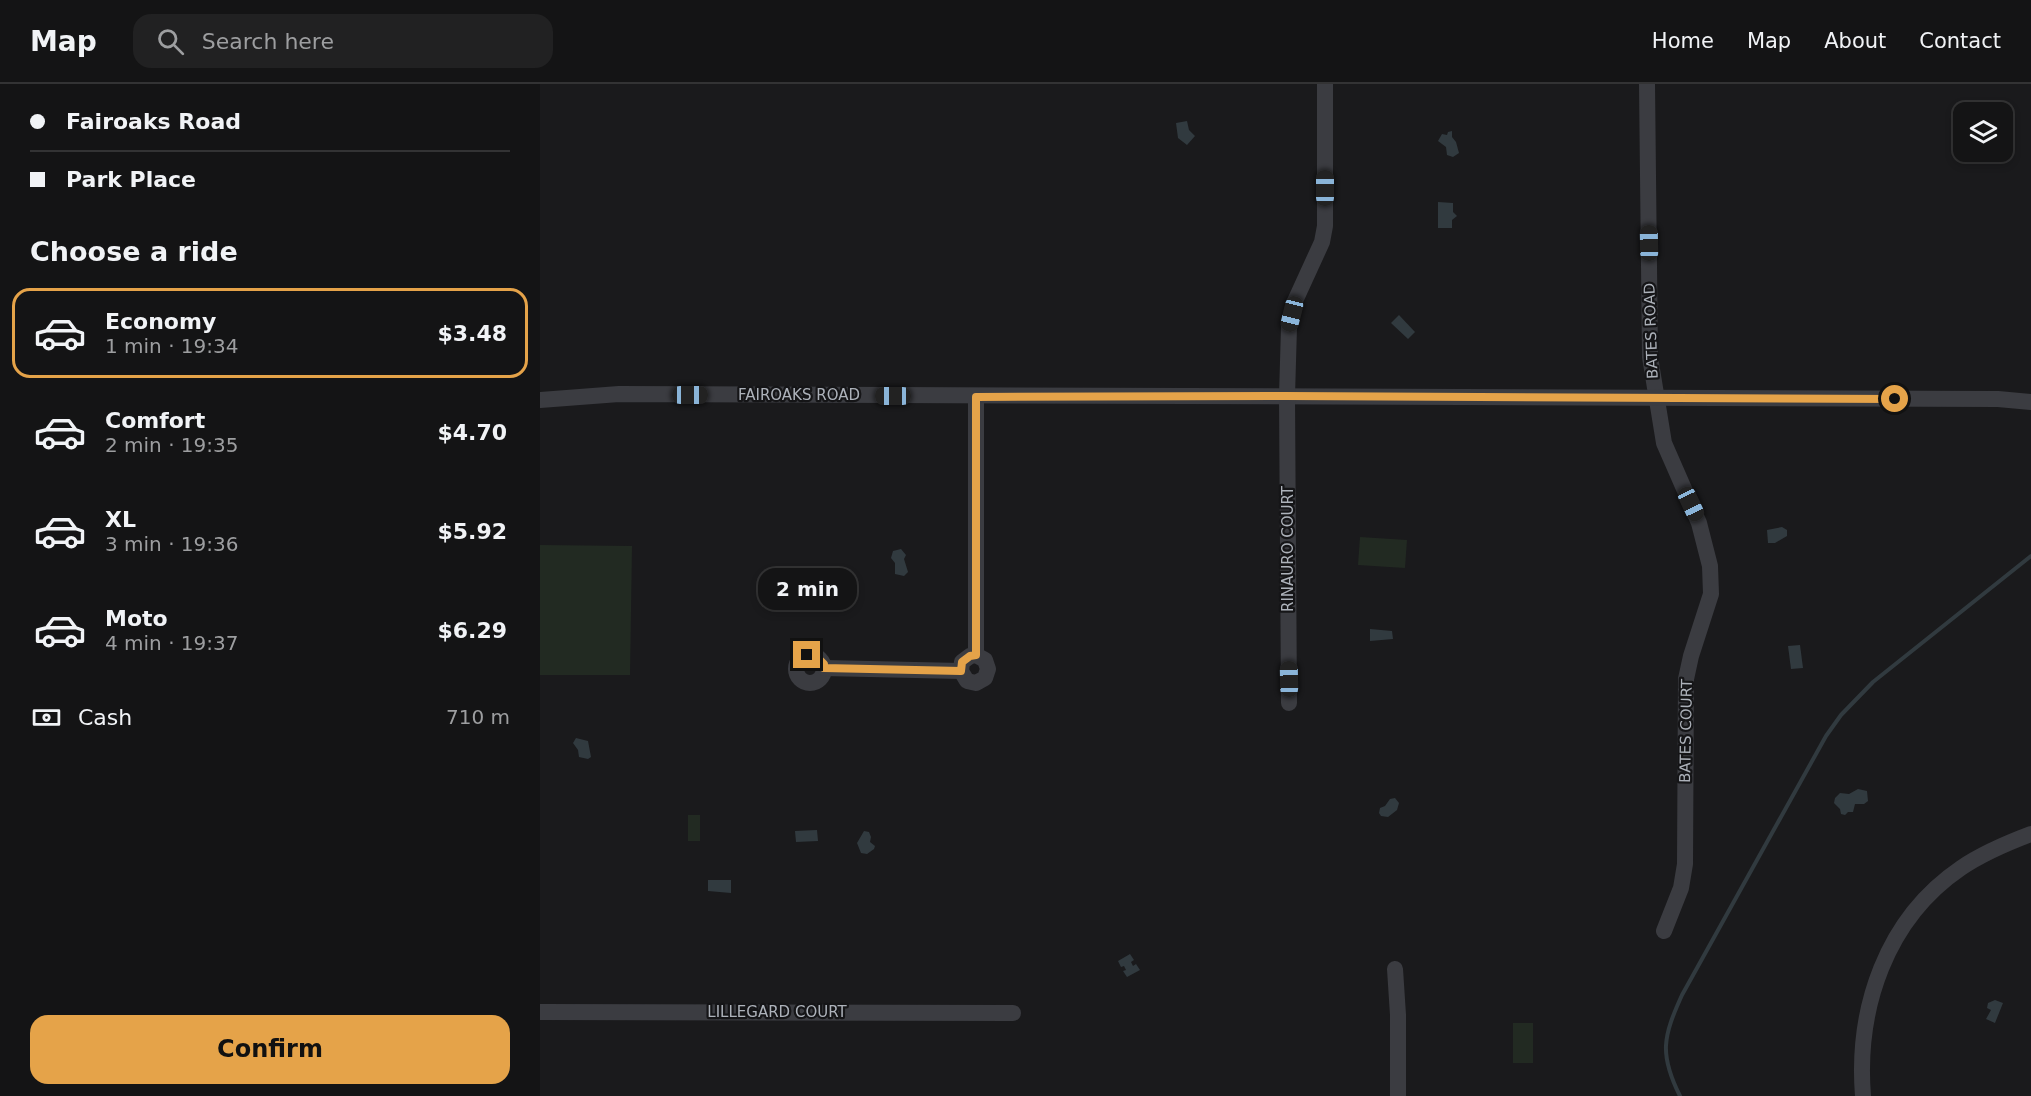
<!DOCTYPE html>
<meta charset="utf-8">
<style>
body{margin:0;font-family:"DejaVu Sans",sans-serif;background:#212122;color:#f1f3f6;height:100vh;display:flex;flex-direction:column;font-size:22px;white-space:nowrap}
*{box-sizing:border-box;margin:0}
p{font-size:20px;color:#9d9ea0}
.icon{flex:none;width:33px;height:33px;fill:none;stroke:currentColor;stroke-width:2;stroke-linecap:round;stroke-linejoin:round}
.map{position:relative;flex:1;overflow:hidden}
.panel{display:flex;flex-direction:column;background:#141415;width:540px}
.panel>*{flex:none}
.guide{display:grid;align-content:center;height:132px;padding:0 30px;background:#141415}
.buttons{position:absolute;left:1413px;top:18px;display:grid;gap:12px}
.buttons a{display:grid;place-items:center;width:60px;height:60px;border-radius:12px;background:#141415;box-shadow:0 3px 9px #0003,0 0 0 2px #333334;font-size:30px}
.end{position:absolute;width:27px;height:27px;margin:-14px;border:8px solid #e5a349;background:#111;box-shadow:0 0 0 3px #111}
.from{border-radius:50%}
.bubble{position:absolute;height:42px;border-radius:18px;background:#141415;box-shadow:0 3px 9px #0003,0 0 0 2px #333334;font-size:20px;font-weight:600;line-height:42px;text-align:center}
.car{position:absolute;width:18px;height:36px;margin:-18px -9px;border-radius:8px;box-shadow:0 0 4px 2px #0007;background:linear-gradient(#222 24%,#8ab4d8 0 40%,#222 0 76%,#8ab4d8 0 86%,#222 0)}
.guide b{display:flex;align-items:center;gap:21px;height:57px;font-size:22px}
.guide b+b{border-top:2px solid #333334}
.guide i{width:15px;height:15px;background:#f1f3f6}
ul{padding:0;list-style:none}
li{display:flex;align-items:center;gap:18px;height:90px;margin:0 12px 9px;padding:0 18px;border:3px solid transparent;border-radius:18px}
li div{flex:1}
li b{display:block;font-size:22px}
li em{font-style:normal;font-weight:600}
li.on{border-color:#e5a349}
li>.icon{width:54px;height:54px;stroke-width:1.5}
h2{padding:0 30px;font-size:27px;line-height:72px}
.pay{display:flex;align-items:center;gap:15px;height:66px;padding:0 30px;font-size:22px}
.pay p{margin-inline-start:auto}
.cta{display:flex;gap:12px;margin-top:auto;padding:12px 30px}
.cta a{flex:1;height:69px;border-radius:18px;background:#e5a349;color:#111;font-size:24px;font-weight:600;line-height:69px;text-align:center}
header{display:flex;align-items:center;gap:36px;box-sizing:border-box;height:84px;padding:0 30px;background:#141415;border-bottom:2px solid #333334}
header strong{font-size:28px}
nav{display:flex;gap:33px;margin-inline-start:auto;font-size:21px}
.search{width:420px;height:54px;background:#212122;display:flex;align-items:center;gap:15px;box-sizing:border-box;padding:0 21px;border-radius:18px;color:#9d9ea0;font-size:22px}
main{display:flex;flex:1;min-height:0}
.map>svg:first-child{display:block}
.green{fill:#222a22}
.water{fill:#313a3f}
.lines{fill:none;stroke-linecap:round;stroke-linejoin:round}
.stream{stroke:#313a3f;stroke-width:4}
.minor{stroke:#3b3c41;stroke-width:16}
.route{stroke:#e5a349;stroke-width:8}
.labels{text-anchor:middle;stroke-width:4.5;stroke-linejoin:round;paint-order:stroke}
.street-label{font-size:15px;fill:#adb2ba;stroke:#151517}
</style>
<header>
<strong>Map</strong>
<div class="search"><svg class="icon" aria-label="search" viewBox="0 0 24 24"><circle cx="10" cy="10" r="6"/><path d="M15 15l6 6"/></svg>Search here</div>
<nav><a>Home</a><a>Map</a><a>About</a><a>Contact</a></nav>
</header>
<main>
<section class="panel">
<div class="guide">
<b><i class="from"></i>Fairoaks Road</b>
<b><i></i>Park Place</b>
</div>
<h2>Choose a ride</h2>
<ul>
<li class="on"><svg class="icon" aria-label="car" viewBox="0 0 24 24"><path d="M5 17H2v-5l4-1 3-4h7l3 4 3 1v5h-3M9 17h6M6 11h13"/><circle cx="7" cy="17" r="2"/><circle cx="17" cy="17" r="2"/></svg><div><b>Economy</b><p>1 min · 19:34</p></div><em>$3.48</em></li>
<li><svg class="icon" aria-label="car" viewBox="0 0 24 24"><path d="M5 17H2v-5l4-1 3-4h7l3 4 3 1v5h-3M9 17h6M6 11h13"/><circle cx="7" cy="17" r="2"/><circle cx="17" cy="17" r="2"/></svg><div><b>Comfort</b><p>2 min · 19:35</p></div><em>$4.70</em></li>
<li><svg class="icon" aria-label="car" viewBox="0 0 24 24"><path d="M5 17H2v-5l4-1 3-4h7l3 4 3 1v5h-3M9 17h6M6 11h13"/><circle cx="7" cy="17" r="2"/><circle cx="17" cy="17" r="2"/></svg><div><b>XL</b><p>3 min · 19:36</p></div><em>$5.92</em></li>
<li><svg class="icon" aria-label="car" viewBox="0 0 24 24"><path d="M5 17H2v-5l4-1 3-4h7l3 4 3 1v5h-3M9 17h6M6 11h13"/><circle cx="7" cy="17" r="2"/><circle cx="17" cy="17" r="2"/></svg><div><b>Moto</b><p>4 min · 19:37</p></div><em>$6.29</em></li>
</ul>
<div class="pay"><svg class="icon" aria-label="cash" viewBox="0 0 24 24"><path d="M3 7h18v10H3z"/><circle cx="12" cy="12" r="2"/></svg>Cash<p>710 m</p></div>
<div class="cta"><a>Confirm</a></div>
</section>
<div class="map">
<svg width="1491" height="1012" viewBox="0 0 1491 1012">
<rect width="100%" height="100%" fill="#1a1a1c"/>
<g class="green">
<path d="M 820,453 L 867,456 L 865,484 L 818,481 Z"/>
<path d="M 0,461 L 92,462 L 90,591 L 0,591 Z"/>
<rect x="148" y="731" width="12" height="26"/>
<rect x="973" y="939" width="20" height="40"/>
</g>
<g class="water">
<path d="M 647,37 L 649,46 L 655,52 L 647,61 L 638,54 L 636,39 Z"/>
<path d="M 912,47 L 912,53 L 916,58 L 919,69 L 913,73 L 907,71 L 906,63 L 898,57 L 902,50 L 907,51 L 908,48 Z"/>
<path d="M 898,118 L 913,119 L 913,128 L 917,132 L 912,136 L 912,144 L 898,144 Z"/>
<path d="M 859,231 L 875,248 L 868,255 L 851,239 Z"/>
<path d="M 1242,443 L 1247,446 L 1247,452 L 1235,459 L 1228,459 L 1227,446 Z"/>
<path d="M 361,465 L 366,471 L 364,475 L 368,488 L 364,492 L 355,490 L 355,479 L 351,474 L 353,467 Z"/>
<path d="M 830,545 L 852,547 L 853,555 L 830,557 Z"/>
<path d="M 1260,561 L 1263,584 L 1251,585 L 1248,562 Z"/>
<path d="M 36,654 L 48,657 L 51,673 L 48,675 L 39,673 L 38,666 L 33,659 Z"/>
<path d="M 1318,705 L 1327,707 L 1328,717 L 1324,720 L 1315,720 L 1313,728 L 1308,728 L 1305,731 L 1301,730 L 1300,725 L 1294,719 L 1295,714 L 1300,709 L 1309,710 Z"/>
<path d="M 855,714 L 859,719 L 857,726 L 848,733 L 841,732 L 839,729 L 840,724 L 845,722 L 850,715 Z"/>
<path d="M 277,746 L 278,757 L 256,758 L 255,747 Z"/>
<path d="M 324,747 L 329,748 L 331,753 L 330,758 L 335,762 L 334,765 L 327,770 L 321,769 L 317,759 Z"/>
<path d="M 168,796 L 191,796 L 191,809 L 168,807 Z"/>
<path d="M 590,870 L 594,876 L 591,878 L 593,882 L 596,880 L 600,886 L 587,893 L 583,887 L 586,886 L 584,882 L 581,883 L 578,877 Z"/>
<path d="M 1455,916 L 1463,919 L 1455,939 L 1446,935 L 1451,926 L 1447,924 L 1448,919 Z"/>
</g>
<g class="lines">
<path class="stream" d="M 1140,1012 C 1119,970 1123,953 1142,911 L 1286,652 L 1301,631 L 1333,598 L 1491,472"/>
<g class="minor">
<path d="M 1107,0 L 1110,273 L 1124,359 L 1159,439 L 1170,482 L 1171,510 L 1151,572 L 1146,595 L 1145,780 L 1141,804 L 1124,847"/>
<path d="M 436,313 L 436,571 L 445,576 L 448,585 L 445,594 L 436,599 L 427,597 L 421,587 L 422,578 L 430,572 L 436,571"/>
<path d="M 0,316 L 79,310 L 1458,315 L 1491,318"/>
<circle cx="270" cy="585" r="14"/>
<path d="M 284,584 L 421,587"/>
<path d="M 749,619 L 747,312 L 749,243 L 755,217 L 782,158 L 785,142 L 785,0"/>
<path d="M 855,885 L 858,931 L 858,1012"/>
<path d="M 0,928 L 473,929"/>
<path d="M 1323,1012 C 1316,924 1346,835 1421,784 C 1443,769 1467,759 1491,750"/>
</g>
</g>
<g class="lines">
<path class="route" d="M 267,571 L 277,573 L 284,580 L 284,584 L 421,587 L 422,578 L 430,572 L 436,571 L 436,313 L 747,312 L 1355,315"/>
</g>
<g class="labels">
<g class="street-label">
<text transform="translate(1111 247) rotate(-92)" y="5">BATES ROAD</text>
<text x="259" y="316">FAIROAKS ROAD</text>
<text transform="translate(748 465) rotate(-90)" y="5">RINAURO COURT</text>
<text transform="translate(1146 647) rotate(-89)" y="5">BATES COURT</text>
<text x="237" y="933">LILLEGARD COURT</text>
</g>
</g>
</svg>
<div class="buttons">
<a><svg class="icon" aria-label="layers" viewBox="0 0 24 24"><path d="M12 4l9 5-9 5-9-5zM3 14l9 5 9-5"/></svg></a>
</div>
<i class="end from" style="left:1355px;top:315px"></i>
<i class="end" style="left:267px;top:571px"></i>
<div class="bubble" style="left:218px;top:484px;width:99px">2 min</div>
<i class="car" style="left:785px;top:104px;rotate:0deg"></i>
<i class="car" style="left:1109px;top:159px;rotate:359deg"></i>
<i class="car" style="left:752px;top:230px;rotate:194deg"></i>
<i class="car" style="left:150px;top:311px;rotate:90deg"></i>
<i class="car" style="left:353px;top:312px;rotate:270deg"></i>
<i class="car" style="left:1151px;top:420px;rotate:155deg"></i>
<i class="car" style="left:749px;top:595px;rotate:359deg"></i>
</div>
</main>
